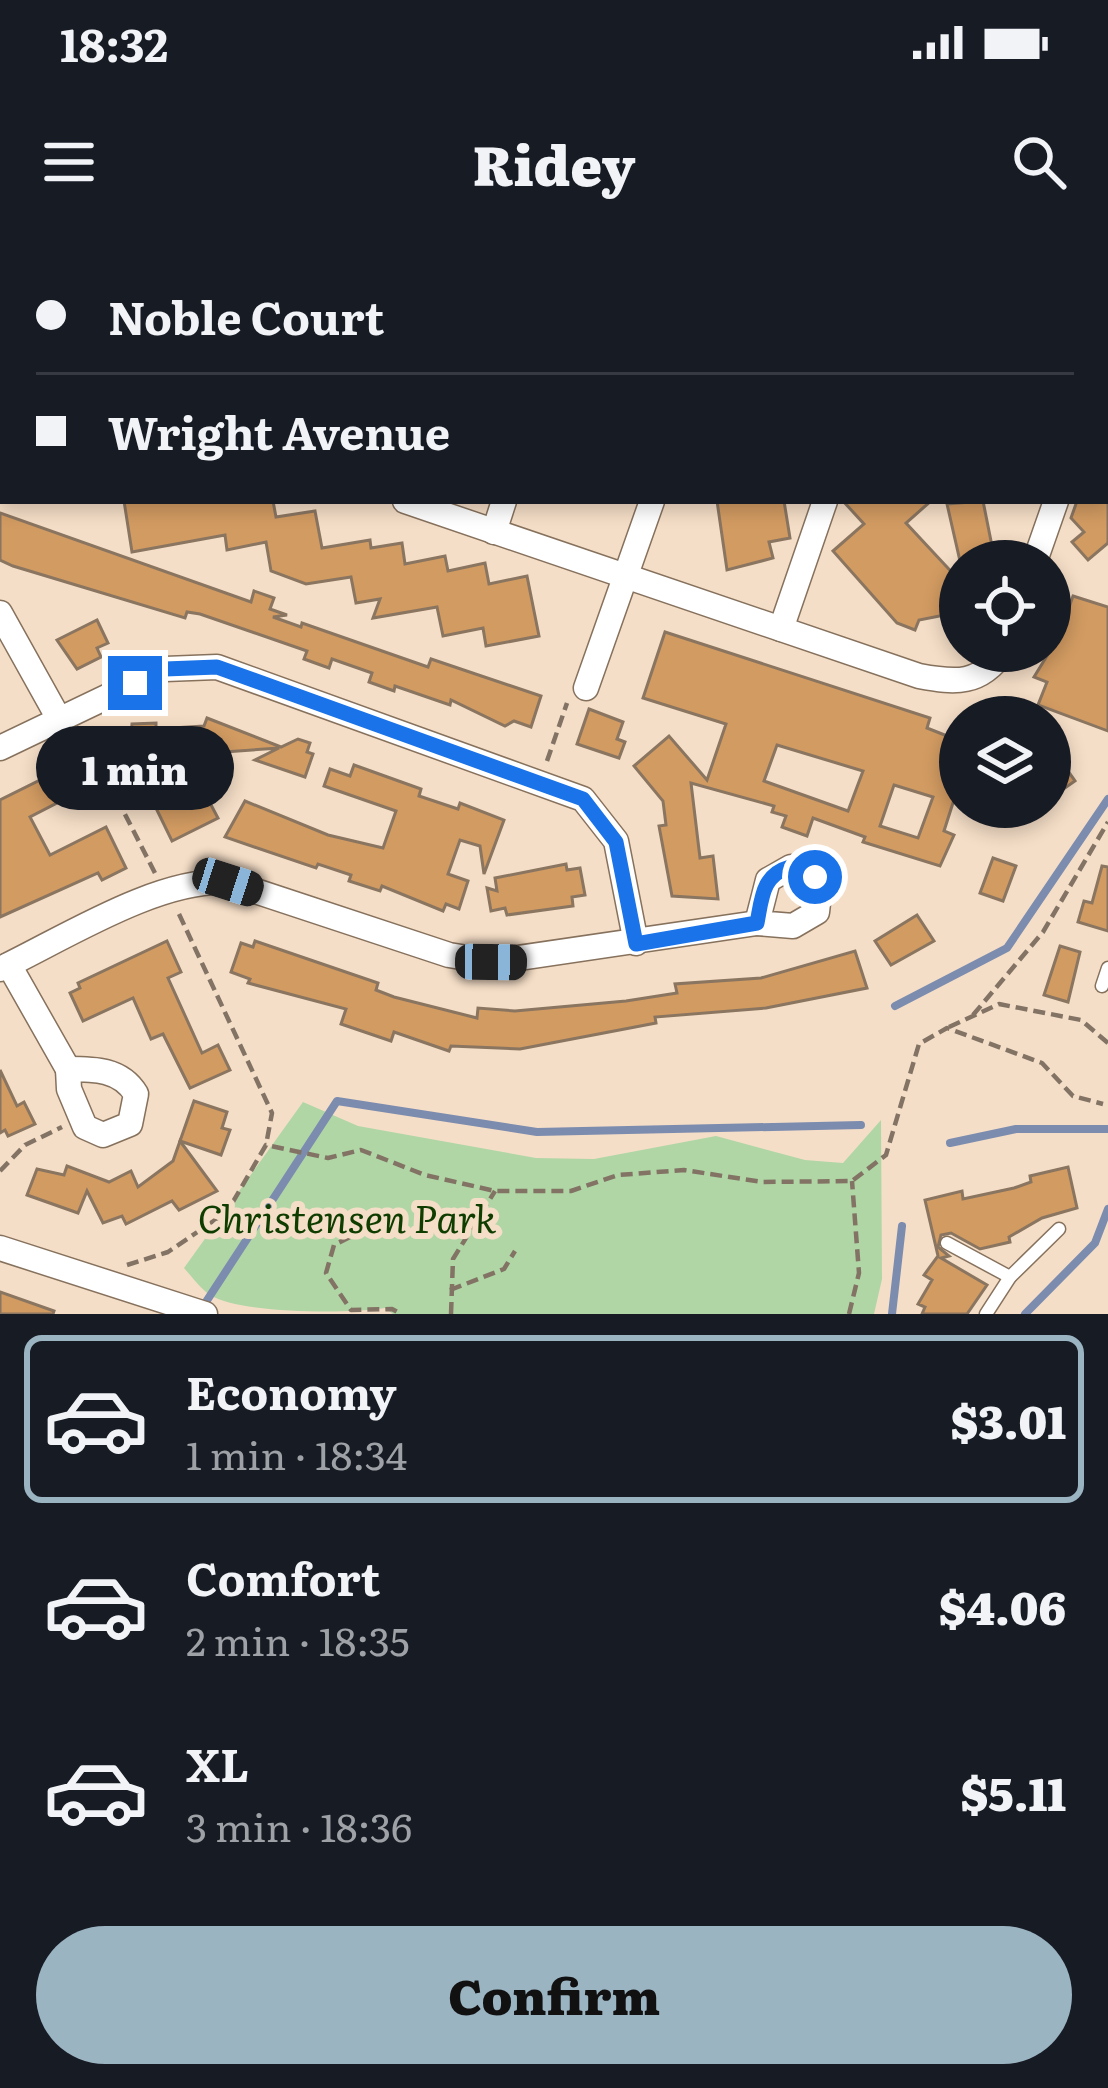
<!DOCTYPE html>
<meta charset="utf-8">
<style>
body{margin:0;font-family:Literata,serif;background:#242831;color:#f1f3f6;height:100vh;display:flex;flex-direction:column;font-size:45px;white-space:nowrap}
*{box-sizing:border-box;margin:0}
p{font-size:39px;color:#9ea1a6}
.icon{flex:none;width:66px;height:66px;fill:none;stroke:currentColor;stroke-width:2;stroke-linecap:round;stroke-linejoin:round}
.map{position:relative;height:1074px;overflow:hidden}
.side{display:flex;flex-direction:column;background:#171b24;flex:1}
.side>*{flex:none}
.guide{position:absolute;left:0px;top:0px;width:1110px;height:264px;box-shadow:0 6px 18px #0003;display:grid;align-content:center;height:264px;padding:0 36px;background:#171b24}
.controls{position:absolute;left:939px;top:300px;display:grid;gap:24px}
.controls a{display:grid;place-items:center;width:132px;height:132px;border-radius:50%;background:#171b24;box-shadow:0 6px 18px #0003;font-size:60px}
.end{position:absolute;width:54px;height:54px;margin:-27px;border:15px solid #1a73e8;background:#fff;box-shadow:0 0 0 6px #fff}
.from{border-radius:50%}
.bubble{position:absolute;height:84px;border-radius:42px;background:#171b24;box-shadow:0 6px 18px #0003;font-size:39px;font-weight:800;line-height:84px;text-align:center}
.car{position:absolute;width:36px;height:72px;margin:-36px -18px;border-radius:15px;box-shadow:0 0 9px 3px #0007;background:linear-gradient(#222 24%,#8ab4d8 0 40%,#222 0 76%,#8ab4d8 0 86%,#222 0)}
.guide b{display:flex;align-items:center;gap:42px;height:114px;font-size:45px}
.guide b+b{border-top:3px solid #363941}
.guide i{width:30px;height:30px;background:#f1f3f6}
ul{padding:21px 0 0;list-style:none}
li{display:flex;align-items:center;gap:36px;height:168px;margin:0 24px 18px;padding:0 12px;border:6px solid transparent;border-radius:18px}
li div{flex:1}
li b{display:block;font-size:45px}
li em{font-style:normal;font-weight:800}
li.selected{border-color:#9bb4c2}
li>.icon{width:108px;height:108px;stroke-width:1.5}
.action{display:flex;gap:24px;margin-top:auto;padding:24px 36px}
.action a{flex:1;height:138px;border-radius:72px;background:#9bb4c2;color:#111;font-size:48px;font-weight:800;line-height:138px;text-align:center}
.status{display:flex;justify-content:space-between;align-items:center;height:84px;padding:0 60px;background:#171b24;direction:ltr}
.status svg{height:33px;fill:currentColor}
header{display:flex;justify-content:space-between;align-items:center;height:156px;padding:0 36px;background:#171b24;font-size:54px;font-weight:800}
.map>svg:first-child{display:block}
.green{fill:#b0d6a6}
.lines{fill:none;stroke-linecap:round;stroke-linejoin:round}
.stream{stroke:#7c8caf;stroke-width:8}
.building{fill:#d29b62;stroke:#8a7561;stroke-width:3;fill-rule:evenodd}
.lane-casing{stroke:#86715d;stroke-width:15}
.street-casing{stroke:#86715d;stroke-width:27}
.path{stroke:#827365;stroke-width:4.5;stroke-dasharray:12 6;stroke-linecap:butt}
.lane{stroke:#fff;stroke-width:12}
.street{stroke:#fff;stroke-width:24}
.route{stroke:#1a73e8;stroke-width:15}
.labels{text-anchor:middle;stroke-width:12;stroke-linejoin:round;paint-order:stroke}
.park-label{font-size:39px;font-style:italic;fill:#0f3d00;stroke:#f5dec7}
</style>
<div class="status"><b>18:32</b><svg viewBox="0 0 49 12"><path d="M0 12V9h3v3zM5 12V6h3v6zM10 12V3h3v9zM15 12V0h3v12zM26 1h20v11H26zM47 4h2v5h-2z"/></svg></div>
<header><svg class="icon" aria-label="menu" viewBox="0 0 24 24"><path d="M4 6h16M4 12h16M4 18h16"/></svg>Ridey<svg class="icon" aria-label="search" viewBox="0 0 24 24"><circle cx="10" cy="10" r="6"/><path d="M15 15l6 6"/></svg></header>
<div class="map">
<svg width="1108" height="1074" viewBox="0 0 1108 1074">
<rect width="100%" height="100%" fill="#f5dec7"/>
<path class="green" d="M 303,862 L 358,886 L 536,918 L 594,919 L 716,896 L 805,920 L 843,923 L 881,880 L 882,1039 L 874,1074 L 393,1074 L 385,1068 C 351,1074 240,1074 210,1055 C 200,1048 192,1037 184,1028 Z"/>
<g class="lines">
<g class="stream">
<path d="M 895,766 L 1007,708 L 1108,559"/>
<path d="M 950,903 L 1016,889 L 1108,889"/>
<path d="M 202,1068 L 337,861 L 537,892 L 861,885"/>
<path d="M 892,1074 L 902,986"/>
<path d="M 1025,1074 L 1095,1003 L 1108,969"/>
</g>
</g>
<g class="building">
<path d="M 124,261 L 273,261 L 276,277 L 315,271 L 322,308 L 370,300 L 371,308 L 402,303 L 405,324 L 445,316 L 448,331 L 485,323 L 489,344 L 527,336 L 539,396 L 486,406 L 483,388 L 443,396 L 437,367 L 373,378 L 380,359 L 356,363 L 351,337 L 306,344 L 271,331 L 266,302 L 227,310 L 225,295 L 132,312 Z"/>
<path d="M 717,261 L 784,261 L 790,298 L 769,302 L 773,318 L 727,330 Z"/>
<path d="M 843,261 L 931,261 L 906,283 L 960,341 L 960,372 L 919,380 L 915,390 L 897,383 L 833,311 L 864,284 Z"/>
<path d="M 983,261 L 995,321 L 960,321 L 947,264 Z"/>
<path d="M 1077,261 L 1108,261 L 1108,303 L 1088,320 L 1072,302 L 1084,292 L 1071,278 Z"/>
<path d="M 0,273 L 251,362 L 254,351 L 274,358 L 270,369 L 287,375 L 273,377 L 301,387 L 302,383 L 428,427 L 431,419 L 541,456 L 531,487 L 514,481 L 505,486 L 451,460 L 450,465 L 395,446 L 394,451 L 369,442 L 372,433 L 332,419 L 329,428 L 304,419 L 307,411 L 200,374 L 187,372 L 185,378 L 13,326 L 0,320 Z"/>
<path d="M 1073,356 L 1108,367 L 1108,491 L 1038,465 L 1047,442 L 1034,437 L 1050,411 L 1054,390 L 1060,393 Z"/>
<path d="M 97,380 L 108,403 L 97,408 L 101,417 L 77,429 L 57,400 Z"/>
<path d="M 665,392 L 930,478 L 927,488 L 960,501 L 960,541 L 944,591 L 954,595 L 940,626 L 863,602 L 865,597 L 813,578 L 807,596 L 782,587 L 786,576 L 772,572 L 774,566 L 691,543 L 700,618 L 713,616 L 718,659 L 672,656 L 659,586 L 666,585 L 663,561 L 634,526 L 669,496 L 707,540 L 726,484 L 643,458 ZM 777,505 L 863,531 L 848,571 L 764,541 ZM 894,545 L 933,557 L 918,598 L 880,586 Z"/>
<path d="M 589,469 L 623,482 L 617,499 L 625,502 L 619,518 L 577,504 Z"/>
<path d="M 207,478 L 281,507 L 298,499 L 310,503 L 307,512 L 313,514 L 305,537 L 255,520 L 279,508 L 196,514 L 183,509 L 186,515 L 129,519 L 132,484 L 156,483 L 156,489 L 204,486 Z"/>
<path d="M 1054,511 L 1075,541 L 1052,557 Z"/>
<path d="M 73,516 L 94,544 L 30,577 L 50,615 L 106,587 L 126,628 L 102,640 L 98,633 L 0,677 L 0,560 L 52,534 L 49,528 Z"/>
<path d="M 354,525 L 421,549 L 419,556 L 458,569 L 460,563 L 504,580 L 484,634 L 480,606 L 460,600 L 448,634 L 468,641 L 459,669 L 446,664 L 443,671 L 382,646 L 380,651 L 349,641 L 351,635 L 318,624 L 316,628 L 225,597 L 245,561 L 328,595 L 383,608 L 396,571 L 324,546 L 330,529 L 350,536 Z"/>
<path d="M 201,546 L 218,578 L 172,601 L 154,564 Z"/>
<path d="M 993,618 L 1016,626 L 1003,661 L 980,653 Z"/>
<path d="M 566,624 L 567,630 L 580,628 L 585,655 L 572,657 L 573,666 L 507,675 L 505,668 L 491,671 L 487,648 L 497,651 L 495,638 Z"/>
<path d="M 1102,626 L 1108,627 L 1108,691 L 1078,682 L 1084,661 L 1092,663 Z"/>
<path d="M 917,675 L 934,701 L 891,725 L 875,701 Z"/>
<path d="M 167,701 L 181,732 L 168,738 L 202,813 L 218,805 L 230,830 L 190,848 L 163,794 L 151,799 L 133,758 L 83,781 L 70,753 L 80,748 L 78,743 Z"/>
<path d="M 255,701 L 378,743 L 376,750 L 394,757 L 477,778 L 478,768 L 515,771 L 626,761 L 677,753 L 675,744 L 761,738 L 855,711 L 867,748 L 766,768 L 655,777 L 656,783 L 520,809 L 451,806 L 449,811 L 394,792 L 391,801 L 341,784 L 346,769 L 248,743 L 250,739 L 231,732 L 241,703 L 253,707 Z"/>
<path d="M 1060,706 L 1080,712 L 1068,762 L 1044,755 Z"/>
<path d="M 0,830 L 17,866 L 24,862 L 35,884 L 8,896 L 5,890 L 0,893 Z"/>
<path d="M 194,861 L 227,872 L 222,888 L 230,890 L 221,915 L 180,901 Z"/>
<path d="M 180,901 L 217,951 L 179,970 L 172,961 L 126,984 L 122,976 L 103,983 L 87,951 L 78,973 L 27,955 L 37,929 L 64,935 L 67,926 L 109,942 L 131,931 L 138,947 L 173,921 Z"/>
<path d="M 1068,927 L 1077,968 L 1042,978 L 1009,997 L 1010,1002 L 980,1009 L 951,993 L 941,995 L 938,1007 L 949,1016 L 941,1018 L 987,1045 L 967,1074 L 922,1074 L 925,1067 L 918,1064 L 932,1040 L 924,1035 L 938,1016 L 925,960 L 962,951 L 963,959 L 1014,948 L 1031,942 L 1030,936 Z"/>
<path d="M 0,1052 L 54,1071 L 53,1074 L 0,1074 Z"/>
</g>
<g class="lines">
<defs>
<g id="lane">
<path d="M 1102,746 L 1108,728"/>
<path d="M 947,1003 L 1010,1037"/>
<path d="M 986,1074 L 1010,1037 L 1059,989"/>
</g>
<g id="street">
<path d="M 287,0 L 295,3"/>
<path d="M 1056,0 L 1065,3"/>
<path d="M 591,3 L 592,0"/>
<path d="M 743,3 L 744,0"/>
<path d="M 914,3 L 915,0"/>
<path d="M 1107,50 L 1108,53"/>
<path d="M 1107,112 L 1108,109"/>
<path d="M 0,122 L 3,123"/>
<path d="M 405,261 L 919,436 C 956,443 980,445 1004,411"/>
<path d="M 494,292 L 504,261"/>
<path d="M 1035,321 L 1056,261"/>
<path d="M 0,373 L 59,479"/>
<path d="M 781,389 L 825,261"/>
<path d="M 586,448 L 652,261"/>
<path d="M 0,508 L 165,429 L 217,427 L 583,559 L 616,601 L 636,703"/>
<path d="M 791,627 L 808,631 L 820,645 L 817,672 L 793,686 L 757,683 L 768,640 Z"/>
<path d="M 9,725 L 68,829"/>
<path d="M 0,729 C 63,699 158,638 228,642 L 449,715 L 491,722 L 757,683"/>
<path d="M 68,829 C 94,829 121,829 136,854 L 130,884 L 103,895 L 85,887 L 69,849 Z"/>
<path d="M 0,1008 L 205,1074"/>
</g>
</defs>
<use href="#lane" class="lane-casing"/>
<use href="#street" class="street-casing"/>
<g class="path">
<path d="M 84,494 L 155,633"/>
<path d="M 547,521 L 567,463"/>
<path d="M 179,674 L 272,873 L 266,905"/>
<path d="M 973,775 L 1043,692 L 1108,582"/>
<path d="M 949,787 L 999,764 L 1081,780 L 1108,803"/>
<path d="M 0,931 L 25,905 L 62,887"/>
<path d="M 350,997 L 334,1005 L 326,1033 L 351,1070 L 392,1069 L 401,1074"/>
<path d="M 127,1025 L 168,1012 L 227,972 L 266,905 L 328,918 L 361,910 L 425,935 L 495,951 L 571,951 L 618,935 L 684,930 L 762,942 L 852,941 L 886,915 L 919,804 L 947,788 L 1042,823 L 1073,856 L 1103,864"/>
<path d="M 450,1050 L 504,1029 L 515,1011"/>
<path d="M 451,1074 L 453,1019 L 495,951"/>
<path d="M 849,1074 L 859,1033 L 852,941"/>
</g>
<use href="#lane" class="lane"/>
<use href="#street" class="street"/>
</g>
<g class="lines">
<path class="route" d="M 135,443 L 165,429 L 217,427 L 583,559 L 616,602 L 636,704 L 757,683 C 762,658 762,635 790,627 L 815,637"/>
</g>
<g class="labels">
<g class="park-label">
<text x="347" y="993">Christensen Park</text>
</g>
</g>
</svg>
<div class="controls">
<a><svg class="icon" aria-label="locate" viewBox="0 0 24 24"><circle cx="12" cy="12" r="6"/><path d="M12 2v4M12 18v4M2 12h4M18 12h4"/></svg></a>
<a><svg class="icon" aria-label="layers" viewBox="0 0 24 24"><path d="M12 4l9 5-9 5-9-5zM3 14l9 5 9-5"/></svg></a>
</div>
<i class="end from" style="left:815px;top:637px"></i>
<i class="end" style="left:135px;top:443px"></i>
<div class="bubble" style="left:36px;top:486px;width:198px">1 min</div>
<i class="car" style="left:228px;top:642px;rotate:108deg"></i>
<i class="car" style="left:491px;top:722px;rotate:91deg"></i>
<div class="guide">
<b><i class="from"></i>Noble Court</b>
<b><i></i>Wright Avenue</b>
</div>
</div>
<section class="side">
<ul>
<li class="selected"><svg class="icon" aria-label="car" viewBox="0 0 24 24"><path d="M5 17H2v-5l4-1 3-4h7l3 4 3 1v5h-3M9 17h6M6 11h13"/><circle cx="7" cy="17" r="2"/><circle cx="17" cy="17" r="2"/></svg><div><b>Economy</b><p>1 min · 18:34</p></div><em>$3.01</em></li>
<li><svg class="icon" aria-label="car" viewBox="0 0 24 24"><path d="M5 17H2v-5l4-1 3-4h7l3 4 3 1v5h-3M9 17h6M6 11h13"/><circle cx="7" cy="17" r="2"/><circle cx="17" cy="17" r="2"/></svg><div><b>Comfort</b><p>2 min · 18:35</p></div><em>$4.06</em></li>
<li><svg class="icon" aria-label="car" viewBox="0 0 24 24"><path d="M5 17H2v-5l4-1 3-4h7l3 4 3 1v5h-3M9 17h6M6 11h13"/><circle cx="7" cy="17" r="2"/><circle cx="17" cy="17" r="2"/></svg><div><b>XL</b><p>3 min · 18:36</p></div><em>$5.11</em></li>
</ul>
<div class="action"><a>Confirm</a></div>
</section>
